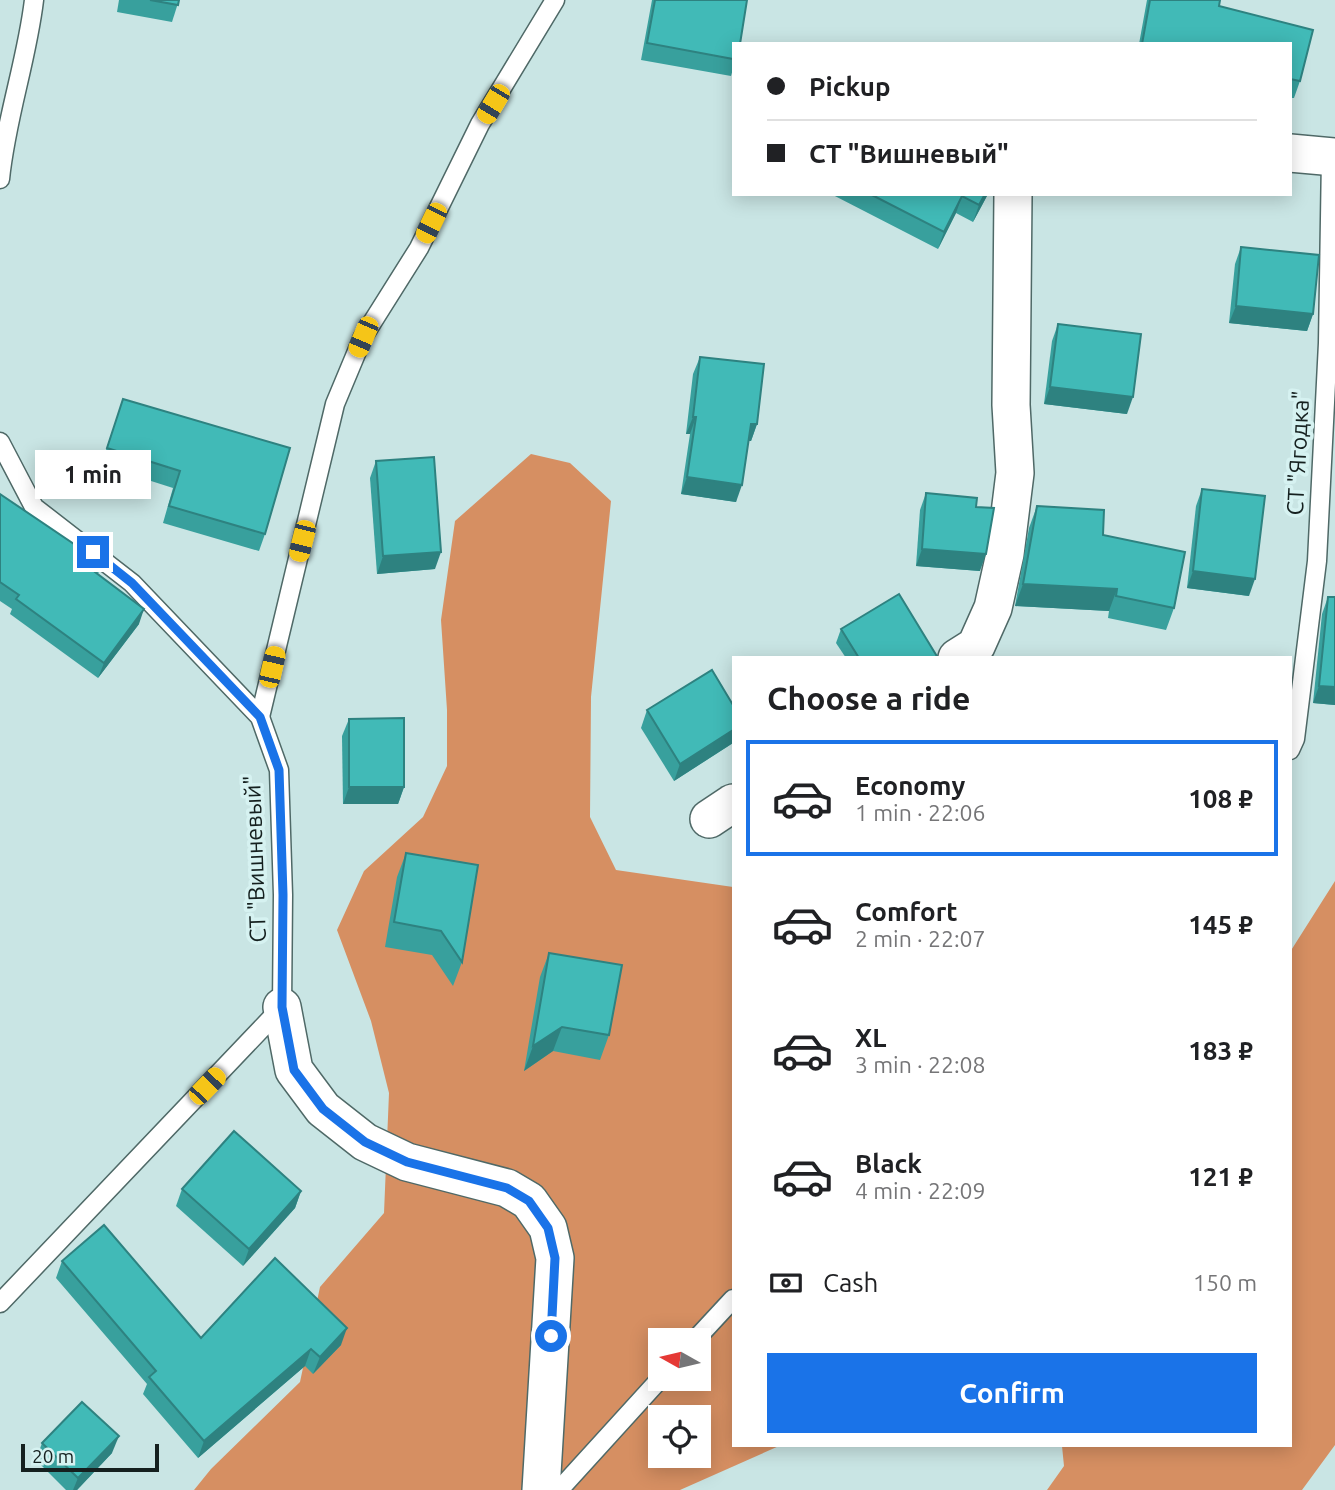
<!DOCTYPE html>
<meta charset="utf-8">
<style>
body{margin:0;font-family:Ubuntu,sans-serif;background:#f2f2f2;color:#202124;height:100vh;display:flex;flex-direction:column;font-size:26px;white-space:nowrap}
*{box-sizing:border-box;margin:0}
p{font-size:23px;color:#757577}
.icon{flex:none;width:38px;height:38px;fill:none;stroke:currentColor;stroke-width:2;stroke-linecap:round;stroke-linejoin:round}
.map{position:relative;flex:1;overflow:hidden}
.drawer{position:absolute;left:732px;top:656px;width:560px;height:791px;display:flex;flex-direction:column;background:#fff;border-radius:0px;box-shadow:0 4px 18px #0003}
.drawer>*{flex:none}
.top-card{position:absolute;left:732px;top:42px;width:560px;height:154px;border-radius:0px;box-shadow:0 4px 18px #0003;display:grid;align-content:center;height:154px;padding:0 35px;background:#fff}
.needle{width:46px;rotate:278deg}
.buttons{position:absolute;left:648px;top:1328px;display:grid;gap:14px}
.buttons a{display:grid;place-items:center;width:63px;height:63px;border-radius:0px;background:#fff;box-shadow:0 4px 18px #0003;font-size:35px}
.scale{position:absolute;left:21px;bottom:18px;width:138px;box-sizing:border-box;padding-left:7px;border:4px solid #15201f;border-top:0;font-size:19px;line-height:24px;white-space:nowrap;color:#15201f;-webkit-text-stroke:5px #d6f2f1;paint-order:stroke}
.end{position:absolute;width:32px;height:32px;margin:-16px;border:9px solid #1a73e8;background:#fff;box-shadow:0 0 0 4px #fff}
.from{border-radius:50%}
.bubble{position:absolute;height:49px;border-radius:0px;background:#fff;box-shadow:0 4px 18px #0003;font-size:23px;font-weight:700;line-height:49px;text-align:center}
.car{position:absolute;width:21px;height:42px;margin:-21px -10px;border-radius:9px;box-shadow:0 0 5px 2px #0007;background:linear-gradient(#f5c518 24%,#345 0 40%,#f5c518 0 76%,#345 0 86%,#f5c518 0)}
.top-card b{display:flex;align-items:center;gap:24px;height:66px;font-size:26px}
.top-card b+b{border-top:2px solid #e0e0e0}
.top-card i{width:18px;height:18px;background:#202124}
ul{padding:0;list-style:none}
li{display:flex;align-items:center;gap:21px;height:116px;margin:0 14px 10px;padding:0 21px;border:4px solid transparent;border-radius:0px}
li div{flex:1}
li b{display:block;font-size:26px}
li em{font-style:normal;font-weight:700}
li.active{border-color:#1a73e8}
li>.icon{width:63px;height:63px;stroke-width:1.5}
h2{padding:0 35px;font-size:32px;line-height:84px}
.pay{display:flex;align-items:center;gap:18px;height:77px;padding:0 35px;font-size:26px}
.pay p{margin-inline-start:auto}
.action{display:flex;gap:14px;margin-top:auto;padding:14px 35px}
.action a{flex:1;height:80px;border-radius:0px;background:#1a73e8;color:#fff;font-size:28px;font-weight:700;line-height:80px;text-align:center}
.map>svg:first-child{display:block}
.forest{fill:#d68f62;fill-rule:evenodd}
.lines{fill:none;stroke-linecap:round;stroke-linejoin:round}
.service-casing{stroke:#4f6967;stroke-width:21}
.minor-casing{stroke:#4f6967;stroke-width:40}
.service{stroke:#fff;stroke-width:18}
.minor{stroke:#fff;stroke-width:37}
.wall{fill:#38a09d}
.shaded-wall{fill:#2e8280}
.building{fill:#41bab7;stroke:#2e8280;stroke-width:2}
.route{stroke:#1a73e8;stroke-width:9}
.labels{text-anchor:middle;stroke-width:7;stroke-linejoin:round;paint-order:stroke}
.street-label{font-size:23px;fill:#15201f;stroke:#d6f2f1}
</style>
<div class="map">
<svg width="1335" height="1490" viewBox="0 0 1335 1490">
<rect width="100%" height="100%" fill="#c9e5e4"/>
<g class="forest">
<path d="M 531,454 L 570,463 L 611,501 L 591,697 L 590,817 L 616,870 L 733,887 L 733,1446 L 779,1446 L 680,1490 L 194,1490 L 211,1469 L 300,1382 L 320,1287 L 384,1213 L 389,1093 L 371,1021 L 337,930 L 364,871 L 423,817 L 447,766 L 447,710 L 441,620 L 455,521 ZM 660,1340 L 698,1340 L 698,1379 L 660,1379 ZM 660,1418 L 698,1418 L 698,1456 L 660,1456 Z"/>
<path d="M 1335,881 L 1335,1445 L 1302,1490 L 1047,1490 L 1064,1466 L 1062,1446 L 1290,1446 L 1290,952 Z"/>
</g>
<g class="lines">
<defs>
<g id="service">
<path d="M 0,179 C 6,118 27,60 34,0"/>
<path d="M 0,442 L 34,507 L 132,583 L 260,717 L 279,770 L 283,895 L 282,1007 L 0,1303"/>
<path d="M 260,717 L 335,404 L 363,337 L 419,248 L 480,124 L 555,0"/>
<path d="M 1290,750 L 1295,739 L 1317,561 L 1328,343 L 1331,157"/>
<path d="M 695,1340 L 733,1299"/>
<path d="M 559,1490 L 660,1379"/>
</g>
<g id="minor">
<path d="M 1290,153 L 1335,157"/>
<path d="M 957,658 L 976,646 L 993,608 L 1005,554 L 1015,473 L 1011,405 L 1013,194"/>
<path d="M 709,819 L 733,803"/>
<path d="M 282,1007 L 294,1070 L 323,1109 L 365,1142 L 407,1162 L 507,1188 L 529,1201 L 548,1228 L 555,1258 L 541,1490"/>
</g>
</defs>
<use href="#service" class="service-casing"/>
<use href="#minor" class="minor-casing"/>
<use href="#service" class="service"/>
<use href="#minor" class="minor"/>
</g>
<g class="wall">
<path d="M 119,0 L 179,0 L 172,22 L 117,12 Z"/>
<path d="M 652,0 L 747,0 L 733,44 L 733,69 L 731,76 L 641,60 Z"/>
<path d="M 1147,0 L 1220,0 L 1219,6 L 1313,30 L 1300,81 L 1294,98 L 1290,98 L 1290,44 L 1139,44 Z"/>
<path d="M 831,194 L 988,194 L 973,222 L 956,213 L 938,249 Z"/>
<path d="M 1241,247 L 1313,314 L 1307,331 L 1229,323 L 1235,264 Z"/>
<path d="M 1058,324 L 1127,414 L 1044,404 L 1052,341 Z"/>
<path d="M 700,357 L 757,424 L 751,441 L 748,441 L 736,502 L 681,494 L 690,434 L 686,434 L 693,374 Z"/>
<path d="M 123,399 L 265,534 L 259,551 L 163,523 L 173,488 L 101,465 Z"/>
<path d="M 376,461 L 435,569 L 377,574 L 370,478 Z"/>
<path d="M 1202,489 L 1249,596 L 1187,588 L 1196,506 Z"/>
<path d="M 926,493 L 976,507 L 980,571 L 916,566 L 920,510 Z"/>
<path d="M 0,494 L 102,563 L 98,574 L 139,624 L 98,678 L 10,614 L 12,609 L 0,601 Z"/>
<path d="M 1037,506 L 1103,535 L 1174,608 L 1166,630 L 1108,618 L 1109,611 L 1015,606 L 1029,528 Z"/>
<path d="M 1328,597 L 1335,705 L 1313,703 L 1322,614 Z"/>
<path d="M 841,629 L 938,658 L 846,658 L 836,643 Z"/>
<path d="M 733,705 L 733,743 L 674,781 L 641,728 L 647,710 Z"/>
<path d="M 349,719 L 404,787 L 398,804 L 343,804 L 342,736 Z"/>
<path d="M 406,853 L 462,962 L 453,986 L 432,955 L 385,947 L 397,877 Z"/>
<path d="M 549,953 L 609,1035 L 600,1060 L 553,1051 L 524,1071 L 540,977 Z"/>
<path d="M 182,1189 L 301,1191 L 295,1208 L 243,1266 L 176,1206 Z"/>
<path d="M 62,1261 L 201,1338 L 341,1345 L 313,1374 L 305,1366 L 198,1458 L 143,1394 L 147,1384 L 56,1278 Z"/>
<path d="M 42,1443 L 112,1453 L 77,1490 L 66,1490 L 36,1460 Z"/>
</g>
<g class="shaded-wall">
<path d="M 985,194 L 988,194 L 973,222 L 979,205 Z"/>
<path d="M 962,196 L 956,213 L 938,249 L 944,232 Z"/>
<path d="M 1236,306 L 1313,314 L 1307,331 L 1229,323 Z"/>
<path d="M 1050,387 L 1133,397 L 1127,414 L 1044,404 Z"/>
<path d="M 693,417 L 696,417 L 690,434 L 686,434 Z"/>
<path d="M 751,424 L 757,424 L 751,441 L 745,441 Z"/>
<path d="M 687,477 L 742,485 L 736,502 L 681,494 Z"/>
<path d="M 922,549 L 986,554 L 980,571 L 916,566 Z"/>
<path d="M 441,552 L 435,569 L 377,574 L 383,556 Z"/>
<path d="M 1193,571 L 1255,579 L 1249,596 L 1187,588 Z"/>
<path d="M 1023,584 L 1117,589 L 1109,611 L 1015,606 Z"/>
<path d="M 144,609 L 139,624 L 98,678 L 104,663 Z"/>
<path d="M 1319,686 L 1335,687 L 1335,705 L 1313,703 Z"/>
<path d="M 733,730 L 733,743 L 674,781 L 680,764 Z"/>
<path d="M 349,787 L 404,787 L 398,804 L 343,804 Z"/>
<path d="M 562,1027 L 553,1051 L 524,1071 L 533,1046 Z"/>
<path d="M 301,1191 L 295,1208 L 243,1266 L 249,1249 Z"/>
<path d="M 347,1328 L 341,1345 L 313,1374 L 320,1357 Z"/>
<path d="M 311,1349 L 305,1366 L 198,1458 L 204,1441 Z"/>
<path d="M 119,1436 L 112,1453 L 77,1490 L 73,1490 L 78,1478 Z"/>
</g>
<g class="building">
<path d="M 150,0 L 179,0 L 178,5 Z"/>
<path d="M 655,0 L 747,0 L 740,44 L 733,44 L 733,59 L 647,43 Z"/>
<path d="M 1150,0 L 1220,0 L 1219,6 L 1313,30 L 1300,81 L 1290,79 L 1290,44 L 1142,44 Z"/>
<path d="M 870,194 L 985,194 L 979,205 L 962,196 L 944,232 Z"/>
<path d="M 1241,247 L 1319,255 L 1313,314 L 1236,306 Z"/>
<path d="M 1058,324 L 1141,334 L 1133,397 L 1050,387 Z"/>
<path d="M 700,357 L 764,364 L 757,424 L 751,424 L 742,485 L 687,477 L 696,417 L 693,417 Z"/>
<path d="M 123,399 L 290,448 L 265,534 L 169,506 L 180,471 L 107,448 Z"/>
<path d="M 434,457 L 441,552 L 383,556 L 376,461 Z"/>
<path d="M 1202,489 L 1265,496 L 1255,579 L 1193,571 Z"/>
<path d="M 926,493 L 977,498 L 976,507 L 994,508 L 986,554 L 922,549 Z"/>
<path d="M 0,494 L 102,563 L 95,572 L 144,609 L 104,663 L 16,599 L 19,595 L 0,582 Z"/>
<path d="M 1037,506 L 1104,510 L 1103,535 L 1185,552 L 1174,608 L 1116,596 L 1117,589 L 1023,584 Z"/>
<path d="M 899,594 L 938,658 L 859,658 L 841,629 Z"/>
<path d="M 1328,597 L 1335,597 L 1335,687 L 1319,686 Z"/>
<path d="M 712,670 L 733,705 L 733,730 L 680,764 L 647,710 Z"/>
<path d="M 404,718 L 404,787 L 349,787 L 349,719 Z"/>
<path d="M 406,853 L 478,865 L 462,962 L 441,931 L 394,922 Z"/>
<path d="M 549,953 L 622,965 L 609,1035 L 562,1027 L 533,1046 Z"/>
<path d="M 234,1131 L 301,1191 L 249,1249 L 182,1189 Z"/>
<path d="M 104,1225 L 201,1338 L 275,1258 L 347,1328 L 320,1357 L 311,1349 L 204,1441 L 149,1377 L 156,1371 L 62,1261 Z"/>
<path d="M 82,1402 L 119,1436 L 78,1478 L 42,1443 Z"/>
</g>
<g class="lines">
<path class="route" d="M 93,552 L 132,583 L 260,717 L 279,770 L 283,895 L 282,1007 L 294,1070 L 323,1109 L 365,1142 L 407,1162 L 507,1188 L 529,1201 L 548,1228 L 555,1258 L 551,1336"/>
</g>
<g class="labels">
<g class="street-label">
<text transform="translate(1298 453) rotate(-87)" y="8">СТ "Ягодка"</text>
<text transform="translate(255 859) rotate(-92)" y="8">СТ "Вишневый"</text>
</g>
</g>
</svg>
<div class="buttons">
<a><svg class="needle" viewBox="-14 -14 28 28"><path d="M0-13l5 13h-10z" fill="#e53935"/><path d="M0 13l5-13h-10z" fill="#757577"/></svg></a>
<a><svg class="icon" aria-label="locate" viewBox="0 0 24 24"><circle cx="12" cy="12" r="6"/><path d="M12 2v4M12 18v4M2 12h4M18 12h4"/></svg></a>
</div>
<div class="scale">20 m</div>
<i class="end from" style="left:551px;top:1336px"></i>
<i class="end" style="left:93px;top:552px"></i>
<div class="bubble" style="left:35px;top:450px;width:116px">1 min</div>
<i class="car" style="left:493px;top:104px;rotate:211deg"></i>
<i class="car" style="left:431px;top:223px;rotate:206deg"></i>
<i class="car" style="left:363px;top:337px;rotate:203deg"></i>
<i class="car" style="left:302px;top:541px;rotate:194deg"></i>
<i class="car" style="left:272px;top:667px;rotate:13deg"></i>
<i class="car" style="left:207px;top:1086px;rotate:44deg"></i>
<div class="top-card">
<b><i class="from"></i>Pickup</b>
<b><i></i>СТ &quot;Вишневый&quot;</b>
</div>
<section class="drawer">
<h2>Choose a ride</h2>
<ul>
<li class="active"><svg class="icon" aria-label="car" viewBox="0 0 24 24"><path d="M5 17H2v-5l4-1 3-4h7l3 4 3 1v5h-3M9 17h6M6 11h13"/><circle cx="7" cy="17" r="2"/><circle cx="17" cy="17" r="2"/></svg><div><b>Economy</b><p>1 min · 22:06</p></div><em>108 ₽</em></li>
<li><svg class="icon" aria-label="car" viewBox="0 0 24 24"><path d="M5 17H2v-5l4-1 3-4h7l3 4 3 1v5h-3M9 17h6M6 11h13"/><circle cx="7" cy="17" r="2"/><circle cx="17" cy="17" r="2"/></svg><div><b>Comfort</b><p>2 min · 22:07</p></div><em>145 ₽</em></li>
<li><svg class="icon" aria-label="car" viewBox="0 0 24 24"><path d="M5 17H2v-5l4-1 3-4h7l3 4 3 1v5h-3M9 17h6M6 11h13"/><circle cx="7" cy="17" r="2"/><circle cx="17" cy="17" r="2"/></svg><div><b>XL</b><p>3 min · 22:08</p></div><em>183 ₽</em></li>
<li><svg class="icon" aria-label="car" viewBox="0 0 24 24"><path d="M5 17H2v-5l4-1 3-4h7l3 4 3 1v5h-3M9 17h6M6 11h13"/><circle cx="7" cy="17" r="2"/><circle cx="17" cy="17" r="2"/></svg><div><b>Black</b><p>4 min · 22:09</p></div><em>121 ₽</em></li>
</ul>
<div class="pay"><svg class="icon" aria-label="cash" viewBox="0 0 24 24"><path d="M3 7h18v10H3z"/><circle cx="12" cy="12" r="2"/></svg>Cash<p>150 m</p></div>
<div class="action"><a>Confirm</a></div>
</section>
</div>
